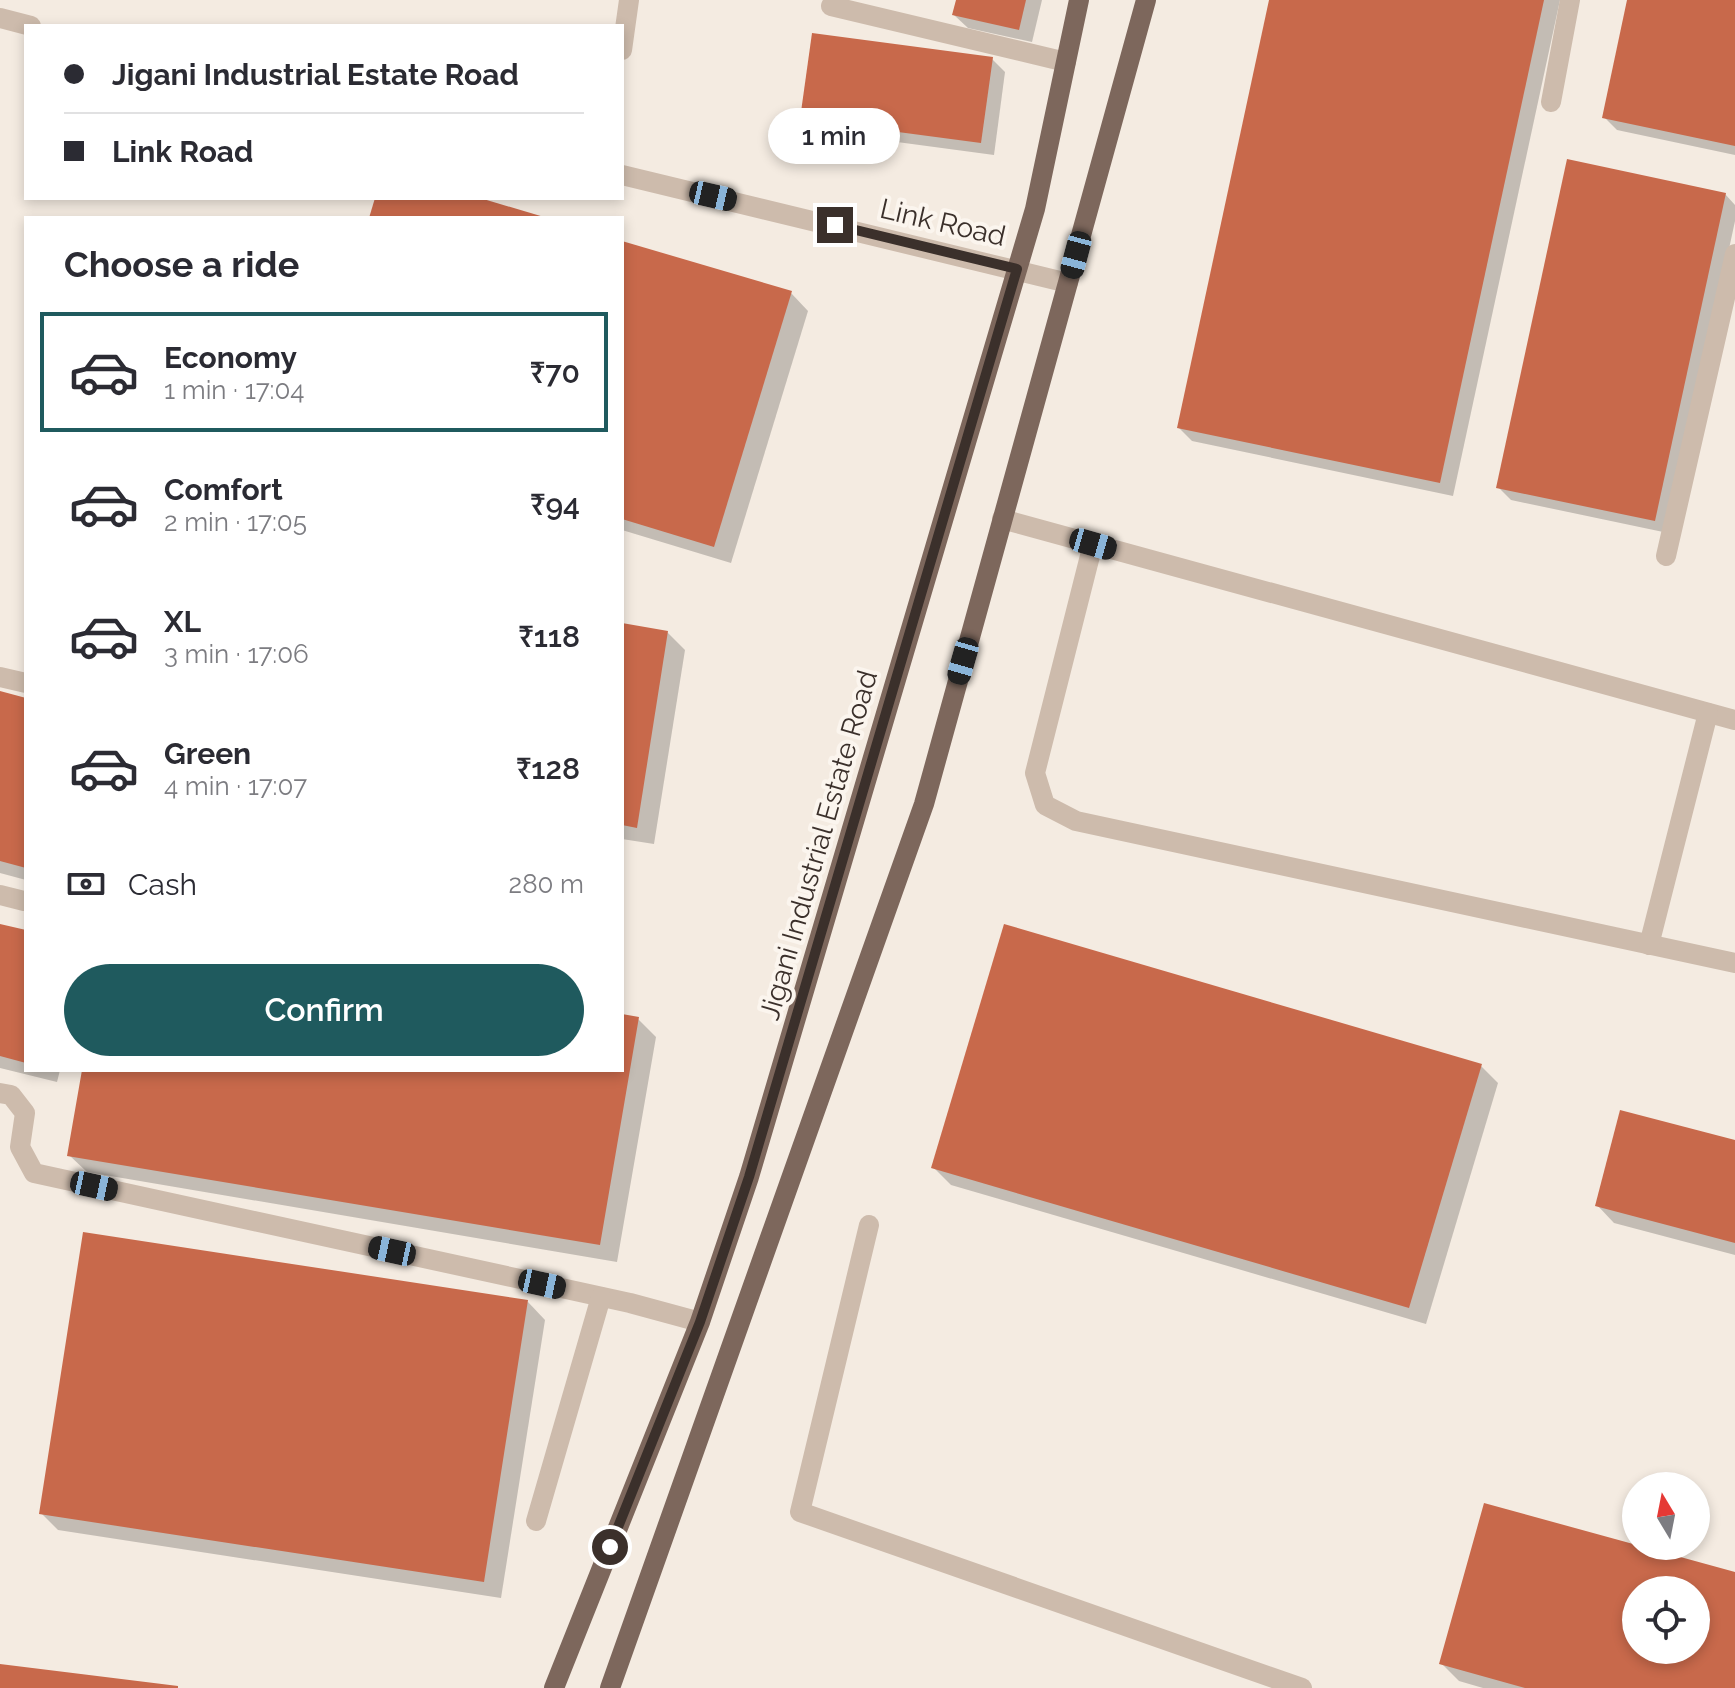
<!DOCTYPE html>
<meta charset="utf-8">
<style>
body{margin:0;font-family:Raleway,sans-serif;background:#f2f2f3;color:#2b2b33;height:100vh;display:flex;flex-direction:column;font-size:30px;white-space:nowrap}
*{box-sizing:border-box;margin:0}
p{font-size:26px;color:#7c7c81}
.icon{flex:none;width:44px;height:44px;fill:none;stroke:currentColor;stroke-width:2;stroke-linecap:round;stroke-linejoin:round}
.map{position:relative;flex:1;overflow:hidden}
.drawer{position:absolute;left:24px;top:216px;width:600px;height:856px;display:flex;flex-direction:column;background:#fff;border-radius:0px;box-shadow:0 4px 12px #0003}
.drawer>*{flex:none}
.hud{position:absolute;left:24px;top:24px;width:600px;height:176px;border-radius:0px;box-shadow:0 4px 12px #0003;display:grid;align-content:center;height:176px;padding:0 40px;background:#fff}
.needle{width:52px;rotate:350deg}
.tools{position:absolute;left:1622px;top:1472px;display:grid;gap:16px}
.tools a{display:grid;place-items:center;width:88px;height:88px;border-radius:50%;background:#fff;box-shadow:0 4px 12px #0003;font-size:40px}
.end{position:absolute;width:36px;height:36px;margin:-18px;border:10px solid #3b302b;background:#fff;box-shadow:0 0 0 4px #fff}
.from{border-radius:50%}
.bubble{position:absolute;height:56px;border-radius:28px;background:#fff;box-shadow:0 4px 12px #0003;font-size:26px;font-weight:600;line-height:56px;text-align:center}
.car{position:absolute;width:24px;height:48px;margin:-24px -12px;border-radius:10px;box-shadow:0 0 6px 2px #0007;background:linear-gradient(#222 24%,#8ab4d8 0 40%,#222 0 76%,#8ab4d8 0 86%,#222 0)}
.hud b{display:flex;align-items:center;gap:28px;height:76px;font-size:30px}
.hud b+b{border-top:2px solid #e1e1e2}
.hud i{width:20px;height:20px;background:#2b2b33}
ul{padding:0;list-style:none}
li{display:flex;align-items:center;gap:24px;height:120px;margin:0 16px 12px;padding:0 24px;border:4px solid transparent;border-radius:0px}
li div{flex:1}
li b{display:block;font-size:30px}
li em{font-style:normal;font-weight:600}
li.on{border-color:#1f5a5e}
li>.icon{width:72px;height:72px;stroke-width:1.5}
h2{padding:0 40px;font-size:36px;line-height:96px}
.pay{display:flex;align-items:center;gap:20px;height:88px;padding:0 40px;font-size:30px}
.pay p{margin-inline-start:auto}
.cta{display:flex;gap:16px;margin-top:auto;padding:16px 40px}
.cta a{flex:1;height:92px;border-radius:48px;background:#1f5a5e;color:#fff;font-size:32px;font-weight:600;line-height:92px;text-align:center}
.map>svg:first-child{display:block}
.shadow{fill:#0003;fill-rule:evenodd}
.building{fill:#c8694b;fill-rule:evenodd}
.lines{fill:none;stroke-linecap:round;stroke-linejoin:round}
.minor{stroke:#cdbbac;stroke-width:20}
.major{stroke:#7d675c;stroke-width:20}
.route{stroke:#3b302b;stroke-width:10}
.labels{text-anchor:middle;stroke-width:8;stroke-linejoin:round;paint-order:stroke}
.street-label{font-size:28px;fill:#3b302b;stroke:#fbf5ee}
</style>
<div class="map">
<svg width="1735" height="1688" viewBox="0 0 1735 1688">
<rect width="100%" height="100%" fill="#f4ebe1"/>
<g class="shadow">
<path d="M 958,0 L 1042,0 L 1032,42 L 968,28 L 954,15 Z"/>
<path d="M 1271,0 L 1560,0 L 1453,496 L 1192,441 L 1179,428 Z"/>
<path d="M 1630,0 L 1735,0 L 1735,155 L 1617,130 L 1604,117 Z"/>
<path d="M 992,59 L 1005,72 L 994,155 L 815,131 L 802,118 Z"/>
<path d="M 1725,194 L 1735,205 L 1735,221 L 1668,533 L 1511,500 L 1498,487 Z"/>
<path d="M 377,198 L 473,198 L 540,218 L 371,218 Z"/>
<path d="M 622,243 L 791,293 L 808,311 L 731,563 L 622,530 Z"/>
<path d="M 622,625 L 667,632 L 685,650 L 654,844 L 622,839 Z"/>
<path d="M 0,693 L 26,700 L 26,880 L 0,873 Z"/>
<path d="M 0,926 L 26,932 L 26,1070 L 60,1070 L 57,1082 L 0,1068 Z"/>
<path d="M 622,1016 L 638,1019 L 656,1037 L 617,1262 L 87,1172 L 69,1155 L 84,1070 L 622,1070 Z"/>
<path d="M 1481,1066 L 1498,1083 L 1426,1324 L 951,1185 L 933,1167 Z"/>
<path d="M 1735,1142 L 1735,1255 L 1614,1223 L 1597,1205 Z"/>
<path d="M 528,1302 L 545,1320 L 501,1598 L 58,1530 L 41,1513 Z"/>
<path d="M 1486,1506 L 1735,1574 L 1735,1688 L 1483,1688 L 1459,1681 L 1442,1664 ZM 1636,1590 L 1696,1590 L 1696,1650 L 1636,1650 Z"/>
</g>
<g class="building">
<path d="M 956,0 L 1026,0 L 1019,30 L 952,15 Z"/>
<path d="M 1269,0 L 1544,0 L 1440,483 L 1177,428 Z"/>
<path d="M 1627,0 L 1735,0 L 1735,146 L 1602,118 Z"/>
<path d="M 812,33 L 993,57 L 981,143 L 800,119 Z"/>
<path d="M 1567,159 L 1726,193 L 1655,521 L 1496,488 Z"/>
<path d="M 375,198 L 480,198 L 544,217 L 369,218 Z"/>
<path d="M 622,241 L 792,291 L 714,547 L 622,519 Z"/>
<path d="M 622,623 L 668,631 L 637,828 L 622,825 Z"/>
<path d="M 0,691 L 26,698 L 26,868 L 0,861 Z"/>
<path d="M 0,924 L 26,930 L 26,1063 L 0,1056 Z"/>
<path d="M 1004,924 L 1482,1064 L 1409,1308 L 931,1168 Z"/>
<path d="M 622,1014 L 639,1017 L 600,1245 L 67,1156 L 82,1070 L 622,1070 Z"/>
<path d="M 1620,1110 L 1735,1140 L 1735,1243 L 1595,1206 Z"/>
<path d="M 83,1232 L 528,1300 L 484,1582 L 39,1514 Z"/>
<path d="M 1484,1503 L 1735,1572 L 1735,1688 L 1525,1688 L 1439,1664 ZM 1636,1590 L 1696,1590 L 1696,1650 L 1636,1650 Z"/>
<path d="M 0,1664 L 178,1686 L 178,1688 L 0,1688 Z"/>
</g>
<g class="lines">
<g class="minor">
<path d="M 831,6 L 1066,62"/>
<path d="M 0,18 L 31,26"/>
<path d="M 622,50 L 629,0"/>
<path d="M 1551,102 L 1570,0"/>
<path d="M 622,175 L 1068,283"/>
<path d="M 1002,519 L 1735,720"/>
<path d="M 1093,544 L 1035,773 L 1045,805 L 1076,821 L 1735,963"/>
<path d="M 1666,556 L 1735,254"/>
<path d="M 0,677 L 26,683"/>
<path d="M 0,895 L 24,901"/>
<path d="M 1649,945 L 1708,713"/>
<path d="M 0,1093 L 11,1095 L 25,1113 L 20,1147 L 34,1173 L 630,1303 L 700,1322"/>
<path d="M 869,1225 L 800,1512 L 1302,1688"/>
<path d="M 536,1521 L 601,1297"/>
</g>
<g class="major">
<path d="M 554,1688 L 700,1322 L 749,1177 L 1035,209 L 1079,0"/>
<path d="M 610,1688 L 924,804 L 1146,0"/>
</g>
</g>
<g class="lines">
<path class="route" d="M 610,1547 L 700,1322 L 749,1177 L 1017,269 L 835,225"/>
</g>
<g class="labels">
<g class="street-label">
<text transform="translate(943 222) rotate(13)" y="10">Link Road</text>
<text transform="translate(818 845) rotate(-74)" y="10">Jigani Industrial Estate Road</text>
</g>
</g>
</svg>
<div class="tools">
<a><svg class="needle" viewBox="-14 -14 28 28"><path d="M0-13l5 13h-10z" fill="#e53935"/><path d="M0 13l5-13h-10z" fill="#7c7c81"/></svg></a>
<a><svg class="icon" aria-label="locate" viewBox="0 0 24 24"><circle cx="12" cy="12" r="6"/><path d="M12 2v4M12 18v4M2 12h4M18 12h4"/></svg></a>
</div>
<i class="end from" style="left:610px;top:1547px"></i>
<i class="end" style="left:835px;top:225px"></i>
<div class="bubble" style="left:768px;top:108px;width:132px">1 min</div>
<i class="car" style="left:713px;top:196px;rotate:103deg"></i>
<i class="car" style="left:1076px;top:255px;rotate:195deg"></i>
<i class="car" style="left:1093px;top:544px;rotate:106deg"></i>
<i class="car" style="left:963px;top:661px;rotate:196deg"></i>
<i class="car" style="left:94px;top:1186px;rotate:102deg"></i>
<i class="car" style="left:392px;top:1251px;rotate:282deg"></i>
<i class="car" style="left:542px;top:1284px;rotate:102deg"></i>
<div class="hud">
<b><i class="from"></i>Jigani Industrial Estate Road</b>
<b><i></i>Link Road</b>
</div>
<section class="drawer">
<h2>Choose a ride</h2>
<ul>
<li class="on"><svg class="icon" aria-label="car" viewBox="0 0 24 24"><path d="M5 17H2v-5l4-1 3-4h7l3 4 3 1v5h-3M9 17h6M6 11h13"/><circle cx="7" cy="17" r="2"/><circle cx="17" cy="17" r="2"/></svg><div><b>Economy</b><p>1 min · 17:04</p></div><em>₹70</em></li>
<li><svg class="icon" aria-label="car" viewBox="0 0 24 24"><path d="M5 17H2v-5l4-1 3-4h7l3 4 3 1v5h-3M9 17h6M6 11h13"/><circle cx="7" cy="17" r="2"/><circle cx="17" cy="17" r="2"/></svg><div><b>Comfort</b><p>2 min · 17:05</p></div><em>₹94</em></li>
<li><svg class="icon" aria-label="car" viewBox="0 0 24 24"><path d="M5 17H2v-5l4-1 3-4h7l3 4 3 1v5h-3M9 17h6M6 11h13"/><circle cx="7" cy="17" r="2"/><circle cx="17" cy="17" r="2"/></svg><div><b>XL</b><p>3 min · 17:06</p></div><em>₹118</em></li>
<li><svg class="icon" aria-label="car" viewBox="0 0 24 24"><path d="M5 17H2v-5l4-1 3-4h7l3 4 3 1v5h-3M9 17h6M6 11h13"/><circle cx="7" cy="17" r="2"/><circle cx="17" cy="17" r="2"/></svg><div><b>Green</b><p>4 min · 17:07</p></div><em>₹128</em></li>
</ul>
<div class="pay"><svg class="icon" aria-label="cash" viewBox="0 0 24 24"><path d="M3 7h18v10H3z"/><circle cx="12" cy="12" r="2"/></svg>Cash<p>280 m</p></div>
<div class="cta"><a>Confirm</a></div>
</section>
</div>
